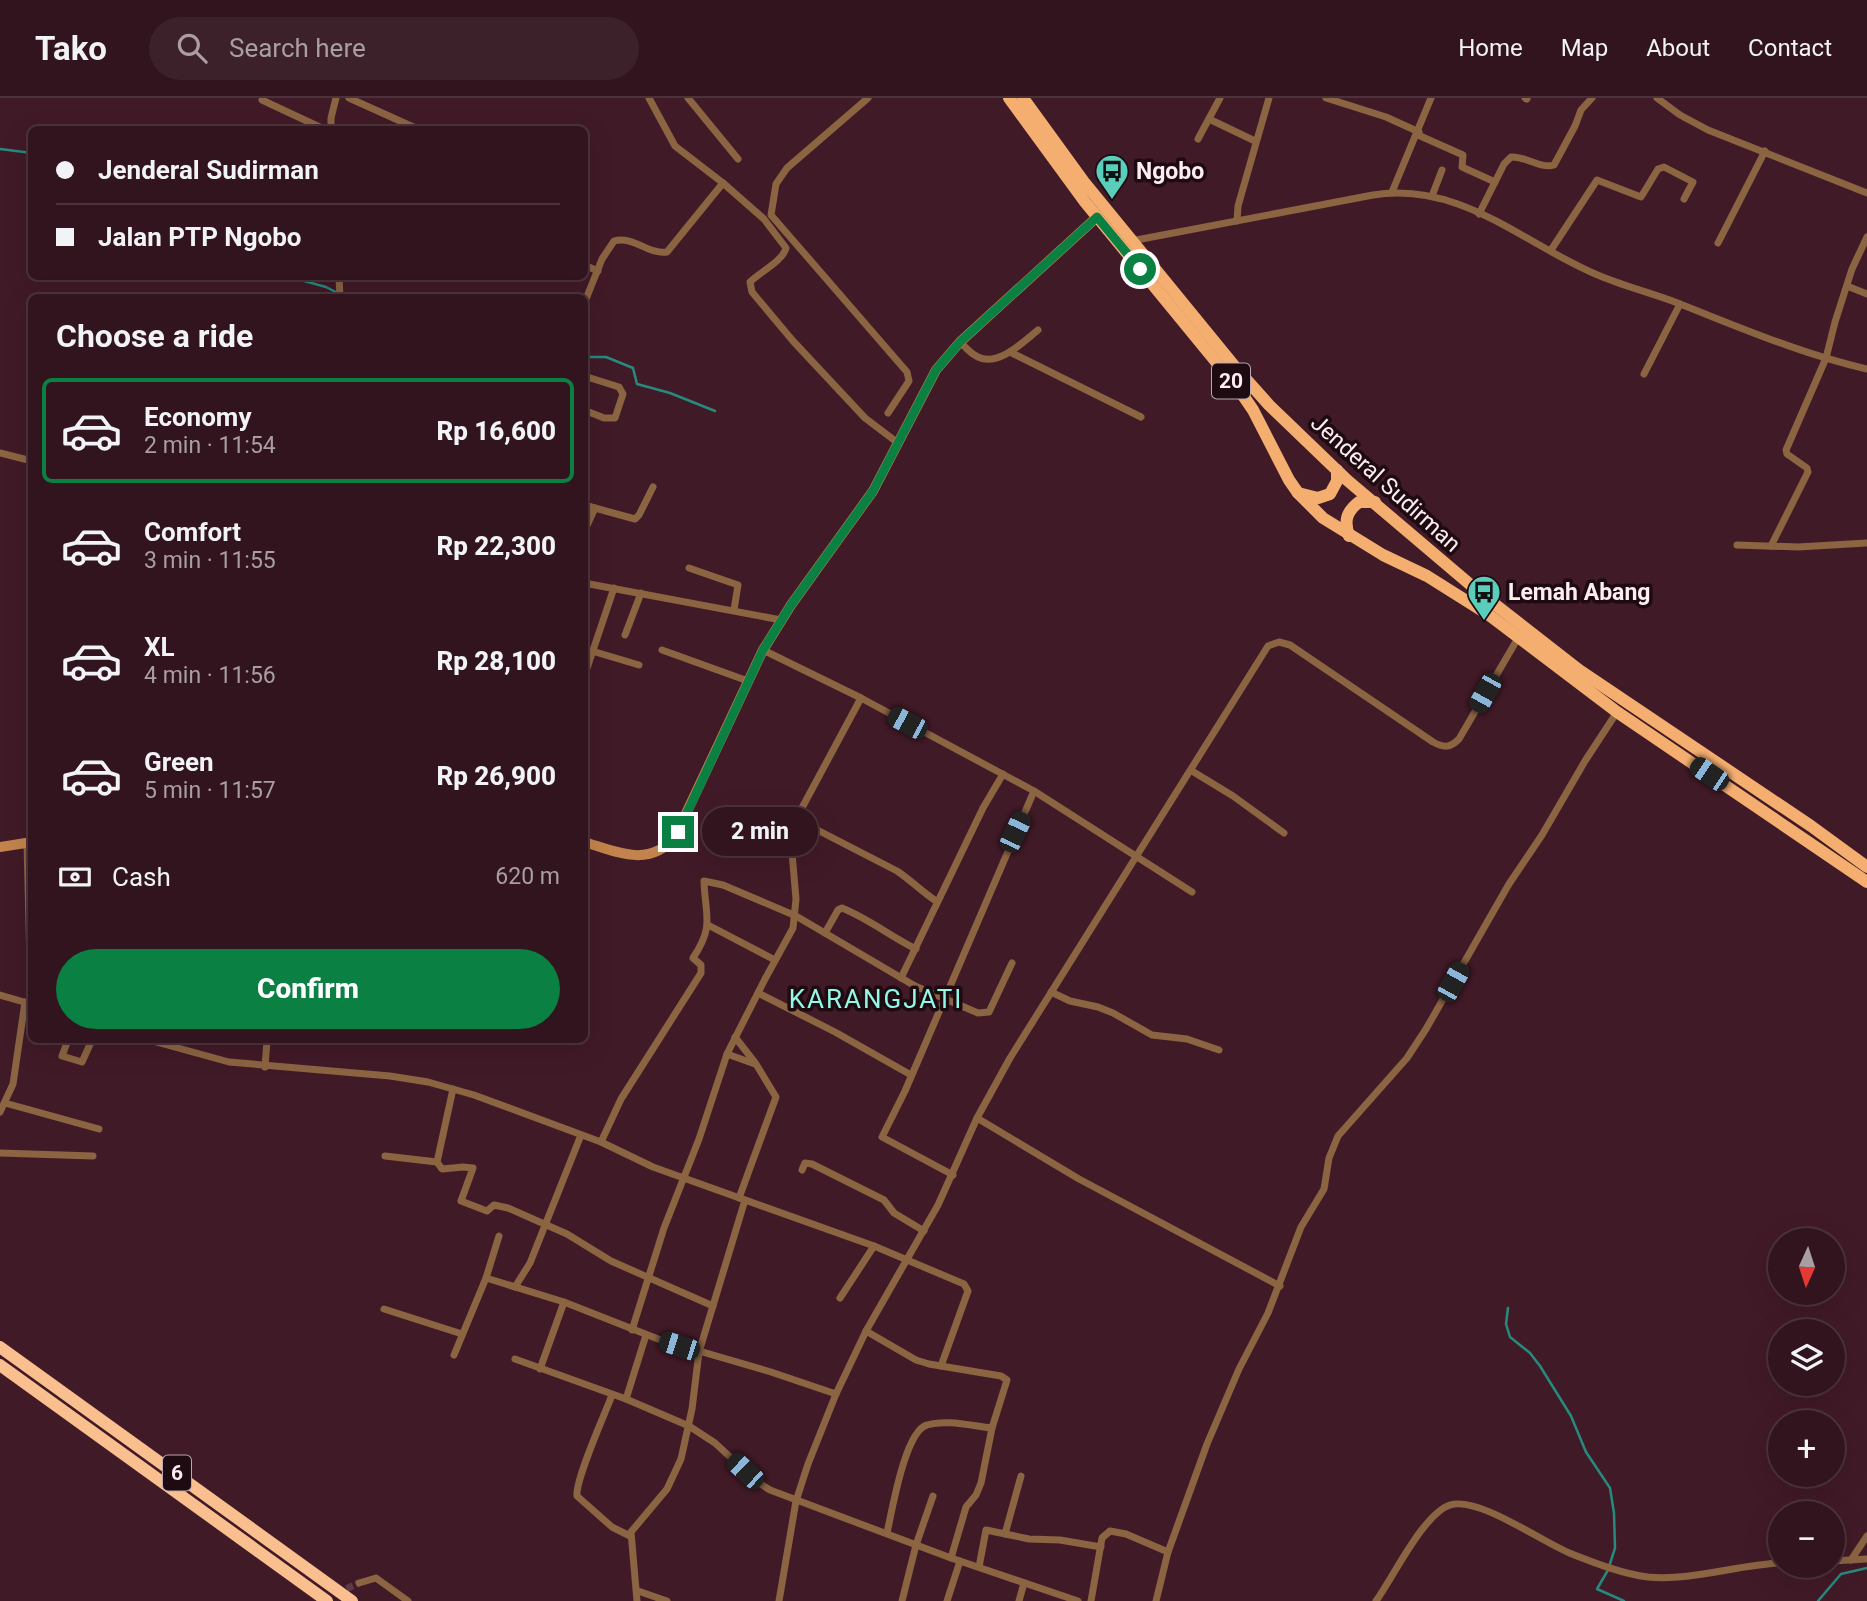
<!DOCTYPE html>
<meta charset="utf-8">
<style>
body{margin:0;font-family:Roboto,sans-serif;background:#3d212a;color:#f1f3f6;height:100vh;display:flex;flex-direction:column;font-size:26px;white-space:nowrap}
*{box-sizing:border-box;margin:0}
p{font-size:23px;color:#a89ea4}
.icon{flex:none;width:38px;height:38px;fill:none;stroke:currentColor;stroke-width:2;stroke-linecap:round;stroke-linejoin:round}
.map{position:relative;flex:1;overflow:hidden}
.panel{position:absolute;left:28px;top:196px;width:560px;height:749px;display:flex;flex-direction:column;background:#31141d;border-radius:10px;box-shadow:0 7px 28px #0002,0 0 0 2px #4c333b}
.panel>*{flex:none}
.hud{position:absolute;left:28px;top:28px;width:560px;height:154px;border-radius:10px;box-shadow:0 7px 28px #0002,0 0 0 2px #4c333b;display:grid;align-content:center;height:154px;padding:0 28px;background:#31141d}
.needle{width:46px;rotate:183deg}
.fabs{position:absolute;left:1768px;top:1130px;display:grid;gap:14px}
.fabs a{display:grid;place-items:center;width:77px;height:77px;border-radius:50%;background:#31141d;box-shadow:0 7px 28px #0002,0 0 0 2px #4c333b;font-size:35px}
.end{position:absolute;width:32px;height:32px;margin:-16px;border:9px solid #0b8043;background:#fff;box-shadow:0 0 0 4px #fff}
.from{border-radius:50%}
.bubble{position:absolute;height:49px;border-radius:24px;background:#31141d;box-shadow:0 7px 28px #0002,0 0 0 2px #4c333b;font-size:23px;font-weight:800;line-height:49px;text-align:center}
.car{position:absolute;width:21px;height:42px;margin:-21px -10px;border-radius:9px;box-shadow:0 0 5px 2px #0007;background:linear-gradient(#222 24%,#8ab4d8 0 40%,#222 0 76%,#8ab4d8 0 86%,#222 0)}
.hud b{display:flex;align-items:center;gap:24px;height:66px;font-size:26px}
.hud b+b{border-top:2px solid #4c333b}
.hud i{width:18px;height:18px;background:#f1f3f6}
ul{padding:0;list-style:none}
li{display:flex;align-items:center;gap:21px;height:105px;margin:0 14px 10px;padding:0 14px;border:4px solid transparent;border-radius:10px}
li div{flex:1}
li b{display:block;font-size:26px}
li em{font-style:normal;font-weight:800}
li.selected{border-color:#0b8043}
li>.icon{width:63px;height:63px;stroke-width:1.5}
h2{padding:0 28px;font-size:32px;line-height:84px}
.pay{display:flex;align-items:center;gap:18px;height:77px;padding:0 28px;font-size:26px}
.pay p{margin-inline-start:auto}
.action{display:flex;gap:14px;margin-top:auto;padding:14px 28px}
.action a{flex:1;height:80px;border-radius:42px;background:#0b8043;color:#fff;font-size:28px;font-weight:800;line-height:80px;text-align:center}
header{display:flex;align-items:center;gap:42px;box-sizing:border-box;height:98px;padding:0 35px;background:#31141d;border-bottom:2px solid #4c333b}
header strong{font-size:33px}
nav{display:flex;gap:38px;margin-inline-start:auto;font-size:24px}
.search{width:490px;height:63px;background:#3d212a;display:flex;align-items:center;gap:18px;box-sizing:border-box;padding:0 24px;border-radius:38px;color:#a89ea4;font-size:26px}
.map>svg:first-child{display:block}
.lines{fill:none;stroke-linecap:round;stroke-linejoin:round}
.stream{stroke:#268b7d;stroke-width:2.5}
.minor-tunnel{stroke:#5d3a45;stroke-width:7;stroke-dasharray:7 3.5;stroke-linecap:butt}
.minor{stroke:#8b6442;stroke-width:7}
.secondary{stroke:#c2844c;stroke-width:10}
.trunk{stroke:#f4ae70;stroke-width:12}
.motorway{stroke:#fabf8e;stroke-width:12}
.route{stroke:#0b8043;stroke-width:9}
.labels{text-anchor:middle;stroke-width:7;stroke-linejoin:round;paint-order:stroke}
.shield{fill:#1d0b11;stroke:#baa8ad;stroke-width:2}
.shield-label{font-size:21px;font-weight:bold;fill:#fdecf0}
.poi-label{font-size:23px;font-weight:bold;fill:#fdecf0;stroke:#1d0b11;text-anchor:start}
.street-label{font-size:23px;fill:#fdecf0;stroke:#1d0b11}
.quarter-label{font-size:26px;letter-spacing:2px;fill:#93f9e7;stroke:#1d0b11}
</style>
<header>
<strong>Tako</strong>
<div class="search"><svg class="icon" aria-label="search" viewBox="0 0 24 24"><circle cx="10" cy="10" r="6"/><path d="M15 15l6 6"/></svg>Search here</div>
<nav><a>Home</a><a>Map</a><a>About</a><a>Contact</a></nav>
</header>
<div class="map">
<svg width="1867" height="1503" viewBox="0 0 1867 1503">
<rect width="100%" height="100%" fill="#411a27"/>
<g class="lines">
<g class="stream">
<path d="M 0,51 L 32,55"/>
<path d="M 286,178 L 326,189 L 347,200"/>
<path d="M 584,259 L 606,259 L 633,270 L 637,286 L 670,295 L 715,313"/>
<path d="M 1508,1210 L 1506,1226 L 1510,1239 L 1530,1255 L 1540,1268 L 1571,1318 L 1586,1354 L 1610,1390 L 1614,1415 L 1615,1450 L 1608,1472 L 1597,1491 L 1624,1503"/>
<path d="M 1818,1503 L 1841,1476 L 1867,1470"/>
</g>
<path class="minor-tunnel" d="M 337,1495 L 359,1485"/>
<g class="minor">
<path d="M 349,0 L 420,32"/>
<path d="M 688,0 L 738,61"/>
<path d="M 868,0 L 787,70 L 776,86 L 771,117 L 907,274 L 909,283 L 888,315"/>
<path d="M 1326,0 L 1386,19 L 1419,34"/>
<path d="M 1525,0 L 1527,1"/>
<path d="M 1657,0 L 1680,17 L 1708,32 L 1867,95"/>
<path d="M 262,2 L 326,32"/>
<path d="M 1209,21 L 1255,43"/>
<path d="M 331,32 L 331,20 L 336,0"/>
<path d="M 1418,37 L 1463,57 L 1462,69 L 1495,84"/>
<path d="M 1198,41 L 1220,0"/>
<path d="M 723,85 L 764,121 L 786,150 C 783,163 760,174 750,184 L 752,194 L 793,243 L 865,320 L 898,345"/>
<path d="M 1392,94 L 1431,0"/>
<path d="M 1432,98 L 1442,72"/>
<path d="M 1479,116 L 1504,66 L 1511,59 C 1526,58 1540,71 1554,67 L 1575,28 L 1581,12 L 1592,0"/>
<path d="M 1237,123 L 1238,108 L 1269,0"/>
<path d="M 1131,143 L 1373,97 C 1462,83 1524,147 1600,178 C 1624,188 1651,195 1675,204 C 1739,229 1801,256 1867,271"/>
<path d="M 1718,145 L 1765,53"/>
<path d="M 1551,152 L 1597,82 L 1641,99 L 1658,71 L 1664,69 L 1693,84 L 1684,101"/>
<path d="M 584,167 L 598,173"/>
<path d="M 339,178 L 340,200"/>
<path d="M 1847,188 L 1867,196"/>
<path d="M 584,206 L 602,161 L 614,143 C 632,137 649,157 667,154 L 723,85 L 675,48 L 649,0"/>
<path d="M 960,244 C 965,249 971,256 978,259 C 999,269 1024,243 1038,232"/>
<path d="M 1010,254 L 1141,319"/>
<path d="M 1644,276 L 1680,206"/>
<path d="M 584,278 L 619,289 L 623,296 L 615,320 L 604,320 L 584,312"/>
<path d="M 0,355 L 32,363"/>
<path d="M 584,407 L 635,421 L 639,417 L 653,389"/>
<path d="M 584,434 L 595,410"/>
<path d="M 1737,447 L 1798,449 L 1867,445"/>
<path d="M 1771,448 L 1808,374 L 1807,370 L 1787,356 L 1786,352 L 1826,260 L 1835,224 L 1852,171 L 1867,139"/>
<path d="M 689,470 L 738,487 L 734,512"/>
<path d="M 584,485 L 781,522"/>
<path d="M 625,537 L 641,495"/>
<path d="M 662,552 L 748,583"/>
<path d="M 763,552 L 861,600 L 1034,693 L 1192,794"/>
<path d="M 592,553 L 639,567"/>
<path d="M 584,579 L 614,490"/>
<path d="M 1192,673 L 1233,698 L 1284,735"/>
<path d="M 796,721 L 897,773 C 912,783 921,793 936,803"/>
<path d="M 708,827 L 775,862"/>
<path d="M 825,835 L 838,812 L 842,810 C 869,821 890,838 916,851"/>
<path d="M 901,880 L 983,710 L 1003,676"/>
<path d="M 1051,894 L 1070,903 L 1098,909 L 1113,915 L 1152,937 L 1187,941 L 1219,952"/>
<path d="M 758,895 L 835,934 L 911,977"/>
<path d="M 0,897 L 31,906 L 27,745"/>
<path d="M 735,939 L 756,966 L 776,999 L 739,1100"/>
<path d="M 68,942 L 62,958 L 82,964 L 92,942"/>
<path d="M 149,942 L 229,964 L 390,978 L 428,984 L 474,997 L 601,1044 L 653,1069 L 874,1148 L 964,1186 L 968,1193 L 941,1268"/>
<path d="M 727,956 L 755,966"/>
<path d="M 265,969 L 267,942"/>
<path d="M 453,991 L 437,1064 L 442,1071 L 463,1069 L 473,1070 L 461,1103 L 487,1113 L 494,1107 L 508,1110 L 567,1136 L 611,1163 L 713,1208"/>
<path d="M 5,1005 L 99,1031"/>
<path d="M 0,1014 L 13,986 L 25,904"/>
<path d="M 977,1020 L 1079,1081 L 1280,1188"/>
<path d="M 601,1044 L 621,1001 L 701,875 L 701,867 L 693,860 C 715,827 705,818 704,783 L 723,787 L 796,818 L 915,888 L 978,915 L 989,914 L 1012,865"/>
<path d="M 0,1055 L 93,1058"/>
<path d="M 385,1058 L 437,1064"/>
<path d="M 802,1072 L 805,1065 L 812,1066 L 884,1102 L 894,1115 L 924,1133"/>
<path d="M 953,1077 L 882,1039 L 905,993 L 1034,693"/>
<path d="M 486,1180 L 499,1138"/>
<path d="M 515,1189 L 530,1165 L 581,1037"/>
<path d="M 840,1200 L 874,1148"/>
<path d="M 384,1211 L 462,1236"/>
<path d="M 632,1232 L 664,1130 L 699,1041 L 727,956 L 765,881 L 793,830 L 796,801 L 791,743 L 796,721 L 861,600"/>
<path d="M 866,1233 L 916,1262 L 929,1266 L 1001,1278 L 1007,1282 L 992,1330 L 981,1385 L 976,1397 L 966,1409 L 951,1460"/>
<path d="M 454,1257 L 486,1180 L 564,1204 L 658,1241 L 771,1274 L 836,1296"/>
<path d="M 515,1261 L 626,1301 L 689,1328 L 715,1345 L 756,1383 L 770,1392 L 951,1460 L 1078,1503"/>
<path d="M 540,1271 L 564,1204"/>
<path d="M 612,1297 C 605,1316 575,1382 577,1398 L 612,1429 L 630,1438"/>
<path d="M 626,1301 L 646,1237"/>
<path d="M 887,1435 C 892,1413 905,1333 927,1327 C 946,1321 972,1328 992,1330"/>
<path d="M 1005,1436 L 1021,1378"/>
<path d="M 1851,1462 L 1867,1438"/>
<path d="M 1832,1463 L 1867,1461"/>
<path d="M 979,1469 L 986,1432 L 1029,1441 L 1060,1442 L 1101,1449"/>
<path d="M 359,1485 L 376,1480 L 408,1503"/>
<path d="M 638,1493 L 667,1503"/>
<path d="M 637,1503 L 631,1434 L 667,1391 L 681,1361 L 692,1311 L 699,1254 L 745,1102"/>
<path d="M 779,1503 L 796,1403 L 808,1366 L 836,1296 L 866,1233 L 938,1107 L 977,1020 L 1010,960 L 1268,548 L 1279,544 L 1290,547 L 1433,644 C 1444,650 1450,650 1459,641 L 1518,540"/>
<path d="M 902,1503 L 916,1447 L 933,1398"/>
<path d="M 947,1503 L 960,1463"/>
<path d="M 1019,1503 L 1024,1485"/>
<path d="M 1091,1503 L 1102,1440 L 1110,1433 L 1126,1436 L 1168,1454"/>
<path d="M 1156,1503 L 1168,1454 L 1207,1346 L 1239,1271 L 1268,1215 L 1301,1129 L 1324,1091 L 1329,1060 L 1338,1038 L 1407,960 L 1426,931 L 1509,786 L 1542,737 L 1585,663 L 1617,614"/>
<path d="M 1376,1503 C 1393,1480 1423,1416 1450,1407 C 1479,1398 1543,1445 1572,1456 C 1595,1465 1623,1476 1648,1479 C 1692,1483 1736,1467 1780,1465"/>
</g>
<g class="secondary">
<path d="M 584,744 C 617,754 649,770 675,739 L 763,552 L 791,507 L 873,393 L 936,272 L 960,244 L 1097,119"/>
<path d="M 0,749 L 32,744"/>
</g>
<g class="trunk">
<path d="M 1009,0 L 1085,104 L 1240,293 L 1253,312 L 1289,382 L 1298,395 L 1323,420 L 1383,457 L 1427,478 L 1489,517 L 1617,614 L 1867,784"/>
<path d="M 1023,0 L 1084,84 L 1236,270 L 1269,307 L 1347,382 L 1479,494 L 1579,572 L 1811,728 L 1867,769"/>
<path d="M 1298,395 L 1318,400 L 1330,396 L 1337,383 L 1337,372"/>
<path d="M 1349,438 C 1344,423 1346,414 1359,404 L 1375,404"/>
</g>
<g class="motorway">
<path d="M 0,1249 L 352,1503"/>
<path d="M 0,1267 L 327,1503"/>
</g>
</g>
<g class="lines">
<path class="route" d="M 678,734 L 763,552 L 791,507 L 873,393 L 936,272 L 960,244 L 1097,119 L 1140,171"/>
</g>
<defs>
<symbol id="bus-pin" viewBox="-11 -11 22 30"><path d="M0 17L-7.5 6A9.5 9.5 0 1 1 7.5 6Z" fill="#5bcebb" stroke="#1d0b11"/><path d="M-5-6H5V4H4V6H2V4H-2V6H-4V4H-5ZM-3.5-4V0h7V-4ZM-3.5 1.2v1.5H-2V1.2ZM2 1.2v1.5H3.5V1.2Z" fill="#111"/></symbol>
</defs>
<g fill-rule="evenodd">
<use href="#bus-pin" x="1093" y="54" width="38" height="52"/>
<use href="#bus-pin" x="1465" y="475" width="38" height="52"/>
</g>
<g class="labels">
<g class="shield">
<rect x="1212" y="265.5" width="38" height="35" rx="5"/>
<rect x="163" y="1357.5" width="28" height="35" rx="5"/>
</g>
<g class="shield-label">
<text x="1231" y="290">20</text>
<text x="177" y="1382">6</text>
</g>
<g class="poi-label">
<text x="1136" y="81">Ngobo</text>
<text x="1508" y="502">Lemah Abang</text>
</g>
<g class="street-label">
<text transform="translate(1386 385) rotate(42)" y="8">Jenderal Sudirman</text>
</g>
<g class="quarter-label">
<text x="876" y="910">KARANGJATI</text>
</g>
</g>
</svg>
<div class="fabs">
<a><svg class="needle" viewBox="-14 -14 28 28"><path d="M0-13l5 13h-10z" fill="#e53935"/><path d="M0 13l5-13h-10z" fill="#a89ea4"/></svg></a>
<a><svg class="icon" aria-label="layers" viewBox="0 0 24 24"><path d="M12 4l9 5-9 5-9-5zM3 14l9 5 9-5"/></svg></a>
<a>+</a>
<a>−</a>
</div>
<i class="end from" style="left:1140px;top:171px"></i>
<i class="end" style="left:678px;top:734px"></i>
<div class="bubble" style="left:702px;top:709px;width:116px">2 min</div>
<i class="car" style="left:1485px;top:595px;rotate:209deg"></i>
<i class="car" style="left:907px;top:625px;rotate:298deg"></i>
<i class="car" style="left:1709px;top:676px;rotate:304deg"></i>
<i class="car" style="left:1015px;top:734px;rotate:25deg"></i>
<i class="car" style="left:1453px;top:884px;rotate:29deg"></i>
<i class="car" style="left:679px;top:1248px;rotate:288deg"></i>
<i class="car" style="left:745px;top:1373px;rotate:313deg"></i>
<div class="hud">
<b><i class="from"></i>Jenderal Sudirman</b>
<b><i></i>Jalan PTP Ngobo</b>
</div>
<section class="panel">
<h2>Choose a ride</h2>
<ul>
<li class="selected"><svg class="icon" aria-label="car" viewBox="0 0 24 24"><path d="M5 17H2v-5l4-1 3-4h7l3 4 3 1v5h-3M9 17h6M6 11h13"/><circle cx="7" cy="17" r="2"/><circle cx="17" cy="17" r="2"/></svg><div><b>Economy</b><p>2 min · 11:54</p></div><em>Rp 16,600</em></li>
<li><svg class="icon" aria-label="car" viewBox="0 0 24 24"><path d="M5 17H2v-5l4-1 3-4h7l3 4 3 1v5h-3M9 17h6M6 11h13"/><circle cx="7" cy="17" r="2"/><circle cx="17" cy="17" r="2"/></svg><div><b>Comfort</b><p>3 min · 11:55</p></div><em>Rp 22,300</em></li>
<li><svg class="icon" aria-label="car" viewBox="0 0 24 24"><path d="M5 17H2v-5l4-1 3-4h7l3 4 3 1v5h-3M9 17h6M6 11h13"/><circle cx="7" cy="17" r="2"/><circle cx="17" cy="17" r="2"/></svg><div><b>XL</b><p>4 min · 11:56</p></div><em>Rp 28,100</em></li>
<li><svg class="icon" aria-label="car" viewBox="0 0 24 24"><path d="M5 17H2v-5l4-1 3-4h7l3 4 3 1v5h-3M9 17h6M6 11h13"/><circle cx="7" cy="17" r="2"/><circle cx="17" cy="17" r="2"/></svg><div><b>Green</b><p>5 min · 11:57</p></div><em>Rp 26,900</em></li>
</ul>
<div class="pay"><svg class="icon" aria-label="cash" viewBox="0 0 24 24"><path d="M3 7h18v10H3z"/><circle cx="12" cy="12" r="2"/></svg>Cash<p>620 m</p></div>
<div class="action"><a>Confirm</a></div>
</section>
</div>
